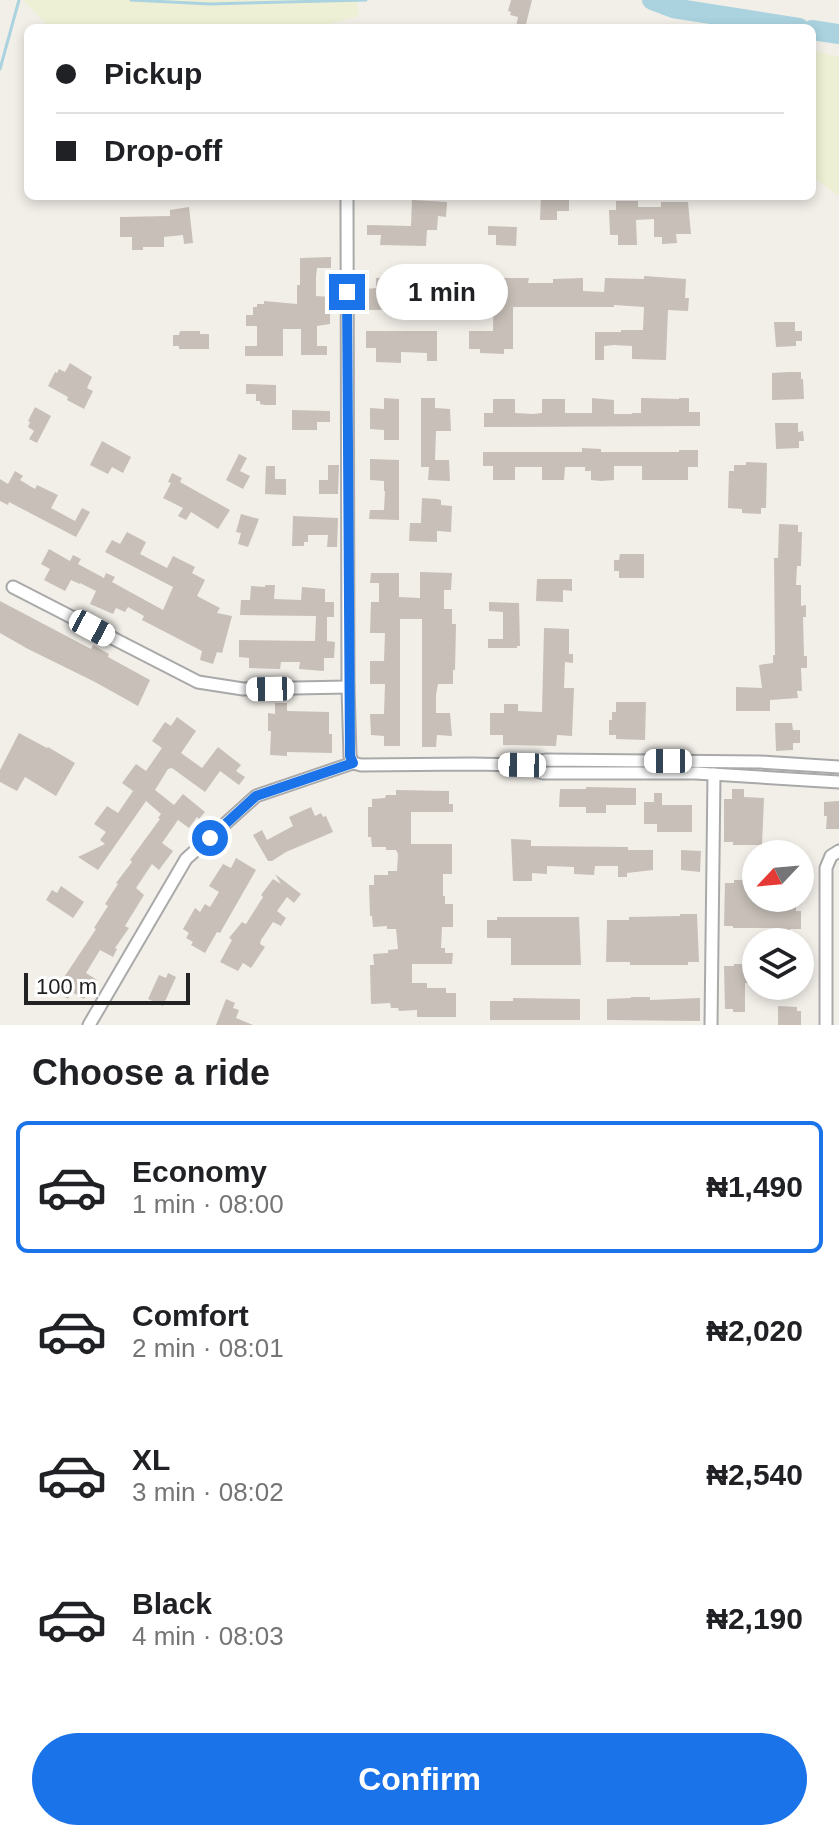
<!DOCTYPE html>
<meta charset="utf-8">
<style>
body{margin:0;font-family:Arial,sans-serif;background:#f2f2f2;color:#202124;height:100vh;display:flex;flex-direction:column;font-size:30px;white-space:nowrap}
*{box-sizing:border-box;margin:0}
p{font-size:26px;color:#757577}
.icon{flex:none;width:44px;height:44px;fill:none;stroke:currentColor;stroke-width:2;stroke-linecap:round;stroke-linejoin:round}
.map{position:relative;height:1025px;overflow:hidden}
.details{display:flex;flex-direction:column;background:#fff;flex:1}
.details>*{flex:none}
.guide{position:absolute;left:24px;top:24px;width:792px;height:176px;border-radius:12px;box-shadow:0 4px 12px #0003;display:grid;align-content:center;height:176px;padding:0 32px;background:#fff}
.needle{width:52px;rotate:244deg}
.buttons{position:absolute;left:742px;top:840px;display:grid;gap:16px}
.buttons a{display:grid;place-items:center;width:72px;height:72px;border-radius:50%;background:#fff;box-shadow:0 4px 12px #0003;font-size:40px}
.scale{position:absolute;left:24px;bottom:20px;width:166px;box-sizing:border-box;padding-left:8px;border:4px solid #222;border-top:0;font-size:22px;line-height:28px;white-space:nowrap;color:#222;-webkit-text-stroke:6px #fff;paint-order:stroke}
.end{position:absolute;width:36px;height:36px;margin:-18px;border:10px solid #1a73e8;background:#fff;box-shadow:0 0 0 4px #fff}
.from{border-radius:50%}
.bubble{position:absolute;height:56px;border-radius:28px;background:#fff;box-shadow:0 4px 12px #0003;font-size:26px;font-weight:800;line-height:56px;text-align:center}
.car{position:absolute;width:24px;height:48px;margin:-24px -12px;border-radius:10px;box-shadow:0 0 6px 2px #0007;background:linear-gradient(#fff 24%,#345 0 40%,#fff 0 76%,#345 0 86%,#fff 0)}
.guide b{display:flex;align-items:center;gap:28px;height:76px;font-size:30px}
.guide b+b{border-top:2px solid #e0e0e0}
.guide i{width:20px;height:20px;background:#202124}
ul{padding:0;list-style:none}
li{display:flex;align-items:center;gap:24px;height:132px;margin:0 16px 12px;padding:0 16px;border:4px solid transparent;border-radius:12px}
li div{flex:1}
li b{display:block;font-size:30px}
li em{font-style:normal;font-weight:800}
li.on{border-color:#1a73e8}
li>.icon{width:72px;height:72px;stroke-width:1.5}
h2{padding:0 32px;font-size:36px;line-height:96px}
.action{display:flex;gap:16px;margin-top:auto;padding:16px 32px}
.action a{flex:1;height:92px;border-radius:48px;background:#1a73e8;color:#fff;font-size:32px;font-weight:800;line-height:92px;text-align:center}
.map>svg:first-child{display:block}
.farmland{fill:#eef0d5}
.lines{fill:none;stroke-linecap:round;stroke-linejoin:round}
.stream{stroke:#aad3df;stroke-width:3}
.river{stroke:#aad3df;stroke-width:20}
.building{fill:#c7bfb8}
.street-casing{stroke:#a9a9a9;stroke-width:15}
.street{stroke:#fff;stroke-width:11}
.route{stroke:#1a73e8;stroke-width:10}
</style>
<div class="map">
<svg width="839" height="1025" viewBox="0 0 839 1025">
<rect width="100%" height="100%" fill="#f2efe9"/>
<g class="farmland">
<path d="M 23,0 L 357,0 L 359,16 L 315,28 L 50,28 Z"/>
<path d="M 812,50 L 839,57 L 839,196 L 812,177 Z"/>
</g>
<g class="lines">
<g class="stream">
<path d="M 131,0 L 210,4 L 366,0"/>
<path d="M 0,69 L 19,0"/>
</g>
<g class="river">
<path d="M 652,0 L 673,8 L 799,28"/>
<path d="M 812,30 L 839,34"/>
</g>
</g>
<g class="building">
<path d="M 511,0 L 532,0 L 525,28 L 516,27 L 518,17 L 510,15 L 511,12 L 508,11 Z"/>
<path d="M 541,196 L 569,196 L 569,211 L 557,211 L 557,220 L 540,220 Z"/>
<path d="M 412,200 L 447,202 L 446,217 L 438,216 L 437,230 L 427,230 L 426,246 L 380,245 L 381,235 L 367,235 L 367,225 L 411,226 Z"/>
<path d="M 616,201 L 638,201 L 638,207 L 661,207 L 661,202 L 688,202 L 691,234 L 676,234 L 677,243 L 662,244 L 662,237 L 654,237 L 654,219 L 636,220 L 637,245 L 618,245 L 618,235 L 610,235 L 609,210 L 616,210 Z"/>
<path d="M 189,207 L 193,243 L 184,244 L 183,235 L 164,237 L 164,247 L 143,247 L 143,250 L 132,250 L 132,237 L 120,237 L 120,217 L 170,216 L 170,210 Z"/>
<path d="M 488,226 L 517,227 L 516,246 L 496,245 L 496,235 L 488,235 Z"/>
<path d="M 331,257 L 331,268 L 317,268 L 316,277 L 316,296 L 330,297 L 330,324 L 317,326 L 317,346 L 327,346 L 327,355 L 301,355 L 301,329 L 283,329 L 283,356 L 245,356 L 245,346 L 257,346 L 257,326 L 246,326 L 246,315 L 253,315 L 253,307 L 257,307 L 257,304 L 264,304 L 264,301 L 297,304 L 297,285 L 300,285 L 300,258 Z"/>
<path d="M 644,276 L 686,279 L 685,298 L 689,298 L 688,311 L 668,310 L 666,360 L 632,359 L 632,346 L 614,345 L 604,346 L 604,360 L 595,360 L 595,332 L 621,332 L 621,330 L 643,330 L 644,307 L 614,305 L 614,307 L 513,307 L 513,349 L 504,349 L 504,354 L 480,353 L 480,349 L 469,349 L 469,331 L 493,331 L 494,286 L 498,286 L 498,282 L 504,282 L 504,278 L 529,278 L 528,283 L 553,283 L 553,279 L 583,278 L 583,291 L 604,292 L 605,278 L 644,279 Z"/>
<path d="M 400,277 L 400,288 L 434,288 L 434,309 L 366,310 L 366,289 L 376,288 L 376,278 Z"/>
<path d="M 774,322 L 795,322 L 795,331 L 802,331 L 802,341 L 796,341 L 796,346 L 776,347 Z"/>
<path d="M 180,331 L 200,331 L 200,334 L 209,334 L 209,349 L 179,349 L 179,346 L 173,346 L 173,335 L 179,335 Z"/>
<path d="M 366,331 L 437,331 L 437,361 L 427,361 L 427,353 L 401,352 L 401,363 L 376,362 L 376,348 L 366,348 Z"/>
<path d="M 70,363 L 92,377 L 87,388 L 93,391 L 84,409 L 67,400 L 68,397 L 48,386 L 55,372 L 57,373 L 59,369 L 65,372 Z"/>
<path d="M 788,372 L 801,372 L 801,379 L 803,379 L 804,399 L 772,400 L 772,373 Z"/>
<path d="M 246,384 L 276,385 L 276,405 L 265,405 L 260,404 L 260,401 L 256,401 L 256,394 L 246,394 Z"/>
<path d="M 384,398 L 399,399 L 399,440 L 384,440 L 384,430 L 370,429 L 370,408 L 384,409 Z"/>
<path d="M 421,398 L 435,398 L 435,408 L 450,409 L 451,431 L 436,431 L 435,460 L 449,460 L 450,481 L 428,480 L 429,467 L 421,467 Z"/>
<path d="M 592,398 L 614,400 L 614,414 L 632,414 L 632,413 L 641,413 L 641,398 L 679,399 L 679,398 L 689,398 L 689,412 L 700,412 L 700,426 L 484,427 L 484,413 L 493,413 L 493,399 L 515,399 L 515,413 L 533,414 L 542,413 L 542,399 L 565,399 L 565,413 L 592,413 Z"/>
<path d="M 35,407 L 51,416 L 37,443 L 29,439 L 34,431 L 28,427 L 30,422 L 28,421 Z"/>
<path d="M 292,410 L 330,411 L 330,422 L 317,422 L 317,430 L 292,430 Z"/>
<path d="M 775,423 L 798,423 L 798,432 L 803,431 L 804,441 L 799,441 L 799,448 L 776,449 Z"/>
<path d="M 102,441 L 131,457 L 123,473 L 112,467 L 108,474 L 90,465 Z"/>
<path d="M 582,448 L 601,449 L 601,452 L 679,452 L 679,450 L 698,450 L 698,467 L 688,467 L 688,480 L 642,480 L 642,466 L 614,466 L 614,480 L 601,481 L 591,480 L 591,471 L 585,471 L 585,467 L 565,467 L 564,480 L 542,480 L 542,467 L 515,467 L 515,480 L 493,480 L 493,466 L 483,466 L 483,452 L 582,452 Z"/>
<path d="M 239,454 L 247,458 L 240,471 L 250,476 L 243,489 L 226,480 Z"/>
<path d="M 370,459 L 399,460 L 399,520 L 369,519 L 370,510 L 384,510 L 385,491 L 384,491 L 384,481 L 370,480 Z"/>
<path d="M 746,462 L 767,463 L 766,508 L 761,508 L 761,514 L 742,513 L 742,509 L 728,508 L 729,471 L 734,471 L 734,465 L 746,465 Z"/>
<path d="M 328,465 L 339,465 L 338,494 L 319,494 L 319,480 L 328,480 Z"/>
<path d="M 266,466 L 275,466 L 275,479 L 286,479 L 286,495 L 265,494 Z"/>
<path d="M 15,471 L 23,476 L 20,480 L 35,489 L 37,485 L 58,495 L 51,508 L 75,521 L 82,508 L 90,512 L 76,537 L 9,502 L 8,505 L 0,501 L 0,479 L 8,484 Z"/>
<path d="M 172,473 L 182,478 L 180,482 L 230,510 L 218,529 L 191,512 L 186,520 L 178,516 L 183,508 L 163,498 L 171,483 L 168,482 Z"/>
<path d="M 422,498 L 437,499 L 441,500 L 441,505 L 452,506 L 451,532 L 437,531 L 437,542 L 409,541 L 410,523 L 421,523 Z"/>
<path d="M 241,514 L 259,519 L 248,547 L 238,544 L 241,533 L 236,532 Z"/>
<path d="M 293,516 L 338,518 L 337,547 L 327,547 L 328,535 L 308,535 L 308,542 L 304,542 L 304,546 L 292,546 Z"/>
<path d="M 779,524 L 798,525 L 798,532 L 802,532 L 801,566 L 797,566 L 796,585 L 801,585 L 801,606 L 806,605 L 806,617 L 803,617 L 804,656 L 807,656 L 807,668 L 801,668 L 802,691 L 797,691 L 798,698 L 770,700 L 770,711 L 736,711 L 736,687 L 762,688 L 759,665 L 773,663 L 773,655 L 775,655 L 774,558 L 778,558 Z"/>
<path d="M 127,532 L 146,542 L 140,554 L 167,568 L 173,556 L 195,567 L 192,573 L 205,580 L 197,596 L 220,608 L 217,613 L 232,616 L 222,653 L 217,652 L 213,664 L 200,660 L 202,651 L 142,620 L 144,616 L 128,607 L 125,612 L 116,608 L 113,614 L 90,604 L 96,591 L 80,583 L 80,584 L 71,580 L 65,591 L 44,580 L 50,569 L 41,564 L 49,549 L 70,561 L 73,555 L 81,559 L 78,564 L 104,578 L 106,573 L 115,577 L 112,582 L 163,610 L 173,587 L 105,552 L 112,540 L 120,544 Z"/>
<path d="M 620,554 L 644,554 L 644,578 L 619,578 L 619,571 L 614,571 L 614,560 L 619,560 Z"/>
<path d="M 420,572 L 452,573 L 451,590 L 444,590 L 444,609 L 452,609 L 452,624 L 456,624 L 455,670 L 453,670 L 453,684 L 438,684 L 436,695 L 436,713 L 450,713 L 452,736 L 437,735 L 436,747 L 422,747 L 422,619 L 400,619 L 400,746 L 384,746 L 384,736 L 371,735 L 370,714 L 384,714 L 385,684 L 370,684 L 370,661 L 384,661 L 385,633 L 370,633 L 371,602 L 379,602 L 379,583 L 370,583 L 371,573 L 399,573 L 399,597 L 420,598 Z"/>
<path d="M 537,579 L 572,579 L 572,591 L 563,590 L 563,602 L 536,601 Z"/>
<path d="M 265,585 L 275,585 L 274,599 L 301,600 L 302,587 L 325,589 L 325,602 L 334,602 L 334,617 L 327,617 L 327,641 L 335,642 L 334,658 L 324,658 L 324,671 L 299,669 L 300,662 L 281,662 L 280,669 L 249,668 L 249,658 L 239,657 L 239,640 L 315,641 L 316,616 L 240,615 L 241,600 L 250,600 L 251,586 L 265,587 Z"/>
<path d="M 0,601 L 91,649 L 93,645 L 109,654 L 108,657 L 150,680 L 138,706 L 95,682 L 28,649 L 0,633 Z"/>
<path d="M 489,602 L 519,603 L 520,646 L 517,646 L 517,648 L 488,648 L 488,639 L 503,639 L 503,612 L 489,611 Z"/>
<path d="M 544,628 L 569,629 L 569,654 L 573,654 L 573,663 L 565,662 L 564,688 L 574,688 L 572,736 L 557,735 L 556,746 L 503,745 L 503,735 L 490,735 L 490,713 L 504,713 L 504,704 L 518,704 L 518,711 L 542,712 Z"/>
<path d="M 616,702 L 646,702 L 645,740 L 616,739 L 616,735 L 609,735 L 609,720 L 612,720 L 612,712 L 616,712 Z"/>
<path d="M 275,703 L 287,703 L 287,711 L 329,712 L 329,734 L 332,734 L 332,753 L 287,752 L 287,756 L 270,755 L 271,731 L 268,731 L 268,713 L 275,714 Z"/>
<path d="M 177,717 L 196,731 L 181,753 L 202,768 L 218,747 L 241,765 L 236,771 L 245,777 L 239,785 L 220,771 L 205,792 L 172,768 L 168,769 L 155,790 L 174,805 L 183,794 L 205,812 L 199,819 L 197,817 L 189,828 L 178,820 L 162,843 L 173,851 L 159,870 L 152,864 L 136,888 L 144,895 L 125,926 L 129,928 L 115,948 L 117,949 L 113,957 L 100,950 L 86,973 L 97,980 L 84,999 L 72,992 L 68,999 L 55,991 L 96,929 L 94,928 L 108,906 L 105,904 L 118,884 L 116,883 L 132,862 L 130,860 L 160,819 L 158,818 L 161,814 L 146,801 L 98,870 L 78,857 L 105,844 L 100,840 L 106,832 L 94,824 L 107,806 L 118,813 L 133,791 L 122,783 L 136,764 L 146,771 L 162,748 L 152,741 L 165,722 L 171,726 Z"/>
<path d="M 775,723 L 792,723 L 793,730 L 800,730 L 800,743 L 793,743 L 793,750 L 776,751 Z"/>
<path d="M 19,733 L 47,748 L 48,747 L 75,763 L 56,796 L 25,777 L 17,791 L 0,782 L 0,770 Z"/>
<path d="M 586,787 L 636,788 L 636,805 L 606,805 L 606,813 L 586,813 L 586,807 L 559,807 L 560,789 L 586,789 Z"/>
<path d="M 732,789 L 744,789 L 744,797 L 764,798 L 762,845 L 733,845 L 733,842 L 724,842 L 724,799 L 732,799 Z"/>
<path d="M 396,790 L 449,791 L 449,804 L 453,804 L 453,812 L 411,812 L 411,844 L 452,844 L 452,874 L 443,874 L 443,896 L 445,896 L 445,904 L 453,904 L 453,927 L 442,927 L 441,948 L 445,948 L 445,953 L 453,953 L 452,964 L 412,964 L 412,983 L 427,983 L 427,988 L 446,988 L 446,993 L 456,993 L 456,1017 L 417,1017 L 417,1010 L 399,1011 L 398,1008 L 391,1008 L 390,1003 L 371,1004 L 370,965 L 374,965 L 373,954 L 388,953 L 388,950 L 398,949 L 396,929 L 387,929 L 387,926 L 373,927 L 372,916 L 370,916 L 369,885 L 374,885 L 374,875 L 388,875 L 388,871 L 397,871 L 398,854 L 396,850 L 386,850 L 386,847 L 372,847 L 371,837 L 368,837 L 368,807 L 372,807 L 372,799 L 385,798 L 386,795 L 396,795 Z"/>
<path d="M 654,793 L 662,793 L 662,805 L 692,805 L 692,832 L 657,832 L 657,824 L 644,824 L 644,802 L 654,802 Z"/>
<path d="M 839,801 L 839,829 L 826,829 L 827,816 L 824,816 L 824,802 Z"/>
<path d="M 311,807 L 315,816 L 321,813 L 323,817 L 326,816 L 333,832 L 286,852 L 272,861 L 268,861 L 253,835 L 262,830 L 267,840 L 293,826 L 289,817 Z"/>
<path d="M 511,839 L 531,840 L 531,846 L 628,847 L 628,850 L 653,850 L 653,870 L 627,873 L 627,877 L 618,877 L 618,866 L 595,866 L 594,875 L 574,874 L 574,867 L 547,866 L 547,874 L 532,873 L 532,881 L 513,881 Z"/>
<path d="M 681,850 L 701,851 L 700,872 L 681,870 Z"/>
<path d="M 236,858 L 256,870 L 220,933 L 217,932 L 205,953 L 191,945 L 193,942 L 186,938 L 189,933 L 183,929 L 195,908 L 200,912 L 205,904 L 210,907 L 219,892 L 209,886 L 223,864 L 231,868 Z"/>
<path d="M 275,874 L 301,894 L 294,903 L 287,897 L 277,911 L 286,918 L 281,926 L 273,922 L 261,940 L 260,944 L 265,947 L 251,968 L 243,963 L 238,971 L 220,962 L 232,940 L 229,938 L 242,922 L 246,924 L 263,897 L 261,895 L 273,879 L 281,884 Z"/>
<path d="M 734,880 L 756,880 L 756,898 L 764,898 L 764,906 L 796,906 L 796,911 L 801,911 L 801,929 L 790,929 L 790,933 L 778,933 L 778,928 L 733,928 L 733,926 L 724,926 L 725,883 L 734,883 Z"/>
<path d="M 61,886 L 84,902 L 73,918 L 46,900 L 52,890 L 57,893 Z"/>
<path d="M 680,914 L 697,914 L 699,962 L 688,962 L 688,965 L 630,965 L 630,962 L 606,962 L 607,920 L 629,920 L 629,917 L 680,916 Z"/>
<path d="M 497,917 L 579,917 L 581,965 L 511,965 L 511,938 L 487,938 L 487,920 L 497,920 Z"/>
<path d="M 734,964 L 756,964 L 756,983 L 745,983 L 745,1012 L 733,1012 L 733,1009 L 725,1009 L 724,966 L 734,966 Z"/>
<path d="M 168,973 L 176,977 L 163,1006 L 148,999 L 159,975 L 166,978 Z"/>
<path d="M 631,997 L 650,997 L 650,1000 L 700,998 L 700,1021 L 607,1020 L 607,999 L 631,998 Z"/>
<path d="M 513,998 L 580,999 L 580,1020 L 490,1020 L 490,1001 L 513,1001 Z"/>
<path d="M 226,999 L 235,1003 L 233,1008 L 239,1010 L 236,1018 L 253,1025 L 216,1025 Z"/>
<path d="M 778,1006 L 797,1007 L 797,1011 L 801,1011 L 801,1025 L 778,1025 Z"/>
</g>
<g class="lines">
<defs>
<g id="street">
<path d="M 347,196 L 348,687 L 350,756 L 353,763 L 361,765 L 472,764 L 522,765 L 546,760 L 760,762 L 839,767"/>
<path d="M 13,587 L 198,682 L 243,689 L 348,687"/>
<path d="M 522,766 L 543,773 L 696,773 L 839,782"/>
<path d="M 89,1025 L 186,859 L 256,796 L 353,763"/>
<path d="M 711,1025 L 714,774"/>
<path d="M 826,1025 L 826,868 L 831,856 L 839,851"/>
</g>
</defs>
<use href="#street" class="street-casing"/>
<use href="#street" class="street"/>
</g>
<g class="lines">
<path class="route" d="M 210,838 L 256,796 L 353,763 L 350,756 L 347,292"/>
</g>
</svg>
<div class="buttons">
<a><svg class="needle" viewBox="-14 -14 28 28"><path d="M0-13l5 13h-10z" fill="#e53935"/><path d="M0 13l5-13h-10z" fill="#757577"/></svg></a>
<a><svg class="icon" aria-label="layers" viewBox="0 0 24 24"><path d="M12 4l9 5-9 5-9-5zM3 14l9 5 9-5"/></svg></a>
</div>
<div class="scale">100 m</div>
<i class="end from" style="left:210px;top:838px"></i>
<i class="end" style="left:347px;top:292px"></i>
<div class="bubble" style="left:376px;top:264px;width:132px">1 min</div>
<i class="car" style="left:92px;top:628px;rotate:118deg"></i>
<i class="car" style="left:270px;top:689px;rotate:269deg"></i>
<i class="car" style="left:668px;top:761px;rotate:270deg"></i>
<i class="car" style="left:522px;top:765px;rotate:271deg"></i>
<div class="guide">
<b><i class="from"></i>Pickup</b>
<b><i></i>Drop-off</b>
</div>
</div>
<section class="details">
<h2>Choose a ride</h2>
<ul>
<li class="on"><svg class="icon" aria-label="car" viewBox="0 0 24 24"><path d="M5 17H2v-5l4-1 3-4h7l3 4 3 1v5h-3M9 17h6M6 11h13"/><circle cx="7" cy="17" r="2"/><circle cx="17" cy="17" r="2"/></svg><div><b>Economy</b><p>1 min · 08:00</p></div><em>₦1,490</em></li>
<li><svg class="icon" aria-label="car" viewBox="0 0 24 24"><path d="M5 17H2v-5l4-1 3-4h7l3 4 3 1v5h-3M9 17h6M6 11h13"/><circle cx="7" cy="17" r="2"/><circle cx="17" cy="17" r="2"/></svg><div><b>Comfort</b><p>2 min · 08:01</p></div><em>₦2,020</em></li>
<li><svg class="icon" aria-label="car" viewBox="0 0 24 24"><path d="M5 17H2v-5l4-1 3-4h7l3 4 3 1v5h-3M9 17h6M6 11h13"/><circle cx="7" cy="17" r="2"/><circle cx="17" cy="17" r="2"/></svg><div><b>XL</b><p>3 min · 08:02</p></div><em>₦2,540</em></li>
<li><svg class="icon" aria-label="car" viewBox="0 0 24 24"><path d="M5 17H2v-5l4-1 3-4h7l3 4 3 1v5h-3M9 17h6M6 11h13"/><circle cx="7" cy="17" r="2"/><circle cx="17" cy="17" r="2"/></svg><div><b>Black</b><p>4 min · 08:03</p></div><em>₦2,190</em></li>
</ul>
<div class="action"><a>Confirm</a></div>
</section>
